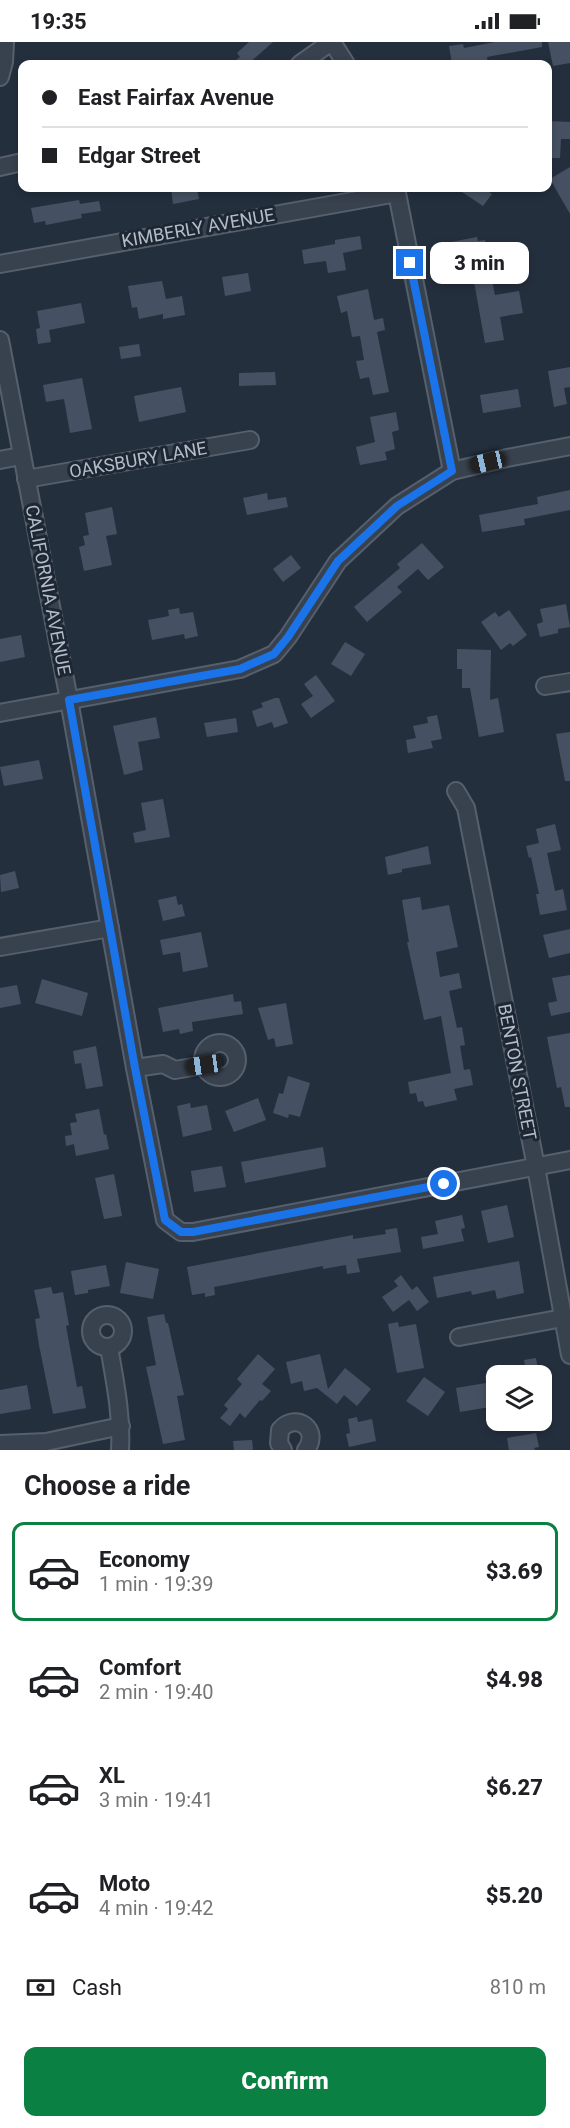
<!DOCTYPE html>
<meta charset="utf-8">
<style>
body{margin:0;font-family:Roboto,sans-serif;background:#f6f6f6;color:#202124;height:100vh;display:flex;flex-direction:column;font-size:22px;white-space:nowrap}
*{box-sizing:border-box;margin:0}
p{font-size:20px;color:#757577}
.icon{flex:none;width:33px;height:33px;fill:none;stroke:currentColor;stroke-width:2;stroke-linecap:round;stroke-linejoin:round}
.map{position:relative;height:1408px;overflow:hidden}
.sheet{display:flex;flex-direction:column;background:#fff;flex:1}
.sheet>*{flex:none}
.guide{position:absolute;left:18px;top:18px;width:534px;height:132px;border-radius:12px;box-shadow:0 3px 9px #0003;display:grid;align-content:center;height:132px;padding:0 24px;background:#fff}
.controls{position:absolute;left:486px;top:1323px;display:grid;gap:12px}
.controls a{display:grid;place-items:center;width:66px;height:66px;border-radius:12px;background:#fff;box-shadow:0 3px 9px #0003;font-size:30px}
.end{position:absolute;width:27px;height:27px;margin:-14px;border:8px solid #1a73e8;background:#fff;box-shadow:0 0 0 3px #fff}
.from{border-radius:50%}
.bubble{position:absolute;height:42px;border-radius:12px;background:#fff;box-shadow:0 3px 9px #0003;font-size:20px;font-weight:800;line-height:42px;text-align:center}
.car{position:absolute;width:18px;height:36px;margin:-18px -9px;border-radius:8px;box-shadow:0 0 4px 2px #0007;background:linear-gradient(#222 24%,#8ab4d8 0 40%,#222 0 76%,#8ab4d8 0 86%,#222 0)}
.guide b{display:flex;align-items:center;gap:21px;height:57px;font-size:22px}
.guide b+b{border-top:2px solid #e0e0e0}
.guide i{width:15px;height:15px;background:#202124}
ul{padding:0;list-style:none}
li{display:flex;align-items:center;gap:18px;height:99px;margin:0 12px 9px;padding:0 12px;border:3px solid transparent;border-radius:12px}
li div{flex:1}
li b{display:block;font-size:22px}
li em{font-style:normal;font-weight:800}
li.selected{border-color:#0b8043}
li>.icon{width:54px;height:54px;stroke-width:1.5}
h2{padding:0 24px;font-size:27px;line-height:72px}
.pay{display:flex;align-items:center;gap:15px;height:66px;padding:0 24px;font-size:22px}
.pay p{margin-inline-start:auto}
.action{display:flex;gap:12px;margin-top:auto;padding:12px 24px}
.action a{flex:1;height:69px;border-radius:12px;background:#0b8043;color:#fff;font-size:24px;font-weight:800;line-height:69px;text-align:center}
.status{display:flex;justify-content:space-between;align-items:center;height:42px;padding:0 30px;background:#fff;direction:ltr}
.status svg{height:16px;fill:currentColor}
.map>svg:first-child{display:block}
.building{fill:#455162}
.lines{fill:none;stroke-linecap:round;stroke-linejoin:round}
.minor-casing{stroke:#565f6c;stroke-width:20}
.minor{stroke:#38414e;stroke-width:16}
.route{stroke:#1a73e8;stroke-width:8}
.labels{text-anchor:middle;stroke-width:6;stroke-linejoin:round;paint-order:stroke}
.street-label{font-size:18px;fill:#b4bcc9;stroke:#1d2633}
</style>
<div class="status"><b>19:35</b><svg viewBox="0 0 49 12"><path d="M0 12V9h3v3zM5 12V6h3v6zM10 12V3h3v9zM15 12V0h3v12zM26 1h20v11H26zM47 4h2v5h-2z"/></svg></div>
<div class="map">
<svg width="570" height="1408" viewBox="0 0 570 1408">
<rect width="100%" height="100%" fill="#242f3e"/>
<g class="building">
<path d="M 249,0 L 273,0 L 248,22 L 231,22 L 240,15 L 237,11 Z"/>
<path d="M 495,0 L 542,0 L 542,5 L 487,15 L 488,22 L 452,22 L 449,4 L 463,2 L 464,6 Z"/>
<path d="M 548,0 L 570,0 L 570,21 L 553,24 Z"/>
<path d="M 549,79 L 570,80 L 570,97 L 561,97 L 560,116 L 548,116 Z"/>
<path d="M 570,125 L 570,172 L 550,137 Z"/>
<path d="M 171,146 L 197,146 L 199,157 L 173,162 Z"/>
<path d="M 456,146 L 483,146 L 492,152 L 483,164 Z"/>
<path d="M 79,158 L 80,162 L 99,159 L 101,169 L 81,172 L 82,176 L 46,183 L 45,179 L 34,181 L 31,166 Z"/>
<path d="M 360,194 L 362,207 L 343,211 L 346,228 L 328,231 L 326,219 L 304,222 L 302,208 L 335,202 L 335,198 Z"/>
<path d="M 477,195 L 478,199 L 485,198 L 487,207 L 491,207 L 494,217 L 488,218 L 495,253 L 519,249 L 523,271 L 500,275 L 504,298 L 485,301 L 469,212 L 454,215 L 451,200 Z"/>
<path d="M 248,231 L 251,249 L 225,254 L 222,235 Z"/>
<path d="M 162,239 L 166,257 L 182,254 L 185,273 L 163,277 L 163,272 L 139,277 L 137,265 L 132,266 L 128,244 Z"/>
<path d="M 368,247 L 374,278 L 383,276 L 385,288 L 377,290 L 389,350 L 373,353 L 369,335 L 360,337 L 356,319 L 364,318 L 360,294 L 352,295 L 347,269 L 341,271 L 337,254 Z"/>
<path d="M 81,261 L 85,281 L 49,288 L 51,300 L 38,302 L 36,287 L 40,286 L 37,269 Z"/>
<path d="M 139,302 L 141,314 L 121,317 L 119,305 Z"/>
<path d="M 570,325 L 570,345 L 564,346 L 567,362 L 554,365 L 548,329 Z"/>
<path d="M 275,330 L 276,343 L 239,344 L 239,331 Z"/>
<path d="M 82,336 L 92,387 L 70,391 L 64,357 L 46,360 L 43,343 Z"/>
<path d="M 181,345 L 186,370 L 139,380 L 134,354 Z"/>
<path d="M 518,347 L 521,365 L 483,371 L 480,353 Z"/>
<path d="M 396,370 L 399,388 L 392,390 L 395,407 L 385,410 L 387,418 L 360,423 L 356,405 L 375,400 L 370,375 Z"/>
<path d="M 570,448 L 570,468 L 524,477 L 525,483 L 482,490 L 479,473 L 538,462 L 537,455 Z"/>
<path d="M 267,451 L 268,458 L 286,455 L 288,465 L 247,473 L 243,456 Z"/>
<path d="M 112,465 L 117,492 L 106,494 L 112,523 L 84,529 L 79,505 L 85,503 L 83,494 L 89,493 L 85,471 Z"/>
<path d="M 422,501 L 444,525 L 428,538 L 418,527 L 397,545 L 402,550 L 367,580 L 354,565 L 400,526 L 397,522 Z"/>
<path d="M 291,513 L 301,526 L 283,540 L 273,527 Z"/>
<path d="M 566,562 L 570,585 L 558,587 L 558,591 L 540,595 L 537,582 L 543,580 L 540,567 Z"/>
<path d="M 179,566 L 180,572 L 193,570 L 198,594 L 185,597 L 184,592 L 152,598 L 148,578 L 169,574 L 168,568 Z"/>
<path d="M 509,568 L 527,593 L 513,604 L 510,601 L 501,608 L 481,580 L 495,570 L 499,575 Z"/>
<path d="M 21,593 L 25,615 L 0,620 L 0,597 Z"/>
<path d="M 345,600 L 365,612 L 351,634 L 331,622 Z"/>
<path d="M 457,607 L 491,608 L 490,658 L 498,656 L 504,690 L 479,695 L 470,646 L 462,646 L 462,627 L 457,627 Z"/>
<path d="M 316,633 L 335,659 L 311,676 L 301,662 L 313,654 L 304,642 Z"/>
<path d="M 275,656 L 279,656 L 288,681 L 274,686 L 272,680 L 257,685 L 252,669 L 263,665 L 261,661 Z"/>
<path d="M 437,673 L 442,697 L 431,699 L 433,706 L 408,711 L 406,698 L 416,696 L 413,684 L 428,681 L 427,675 Z"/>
<path d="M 156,675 L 160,696 L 138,700 L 143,728 L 124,733 L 113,684 Z"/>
<path d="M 236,676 L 238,690 L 207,695 L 204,681 Z"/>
<path d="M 570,690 L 570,739 L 565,739 L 556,692 Z"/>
<path d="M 39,718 L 43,737 L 4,744 L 0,725 Z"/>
<path d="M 163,757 L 170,795 L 135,801 L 133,791 L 146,788 L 141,761 Z"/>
<path d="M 555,782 L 561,808 L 547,811 L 555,849 L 563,847 L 567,868 L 540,873 L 536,852 L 539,852 L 531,815 L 529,816 L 526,804 L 539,801 L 536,787 Z"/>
<path d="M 428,804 L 431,822 L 402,827 L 402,830 L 388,833 L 385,815 Z"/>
<path d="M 15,829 L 19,846 L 1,850 L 0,833 Z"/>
<path d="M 176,854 L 178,863 L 182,862 L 185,874 L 163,879 L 158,858 Z"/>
<path d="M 420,855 L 422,868 L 449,863 L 458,905 L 436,910 L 440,935 L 459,931 L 462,946 L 449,949 L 457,986 L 462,985 L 465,1003 L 460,1004 L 464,1028 L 470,1027 L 473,1043 L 454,1047 L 457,1058 L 425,1065 L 423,1059 L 418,1060 L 416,1051 L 410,1052 L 408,1040 L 451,1031 L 441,974 L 424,978 L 407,900 L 409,900 L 402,858 Z"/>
<path d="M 570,887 L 570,911 L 549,916 L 543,893 Z"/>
<path d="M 201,890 L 208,925 L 183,930 L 180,910 L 163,913 L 160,898 Z"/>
<path d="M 570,933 L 570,970 L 551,974 L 548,961 L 557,959 L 552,936 Z"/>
<path d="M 42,937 L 88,951 L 82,974 L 35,961 Z"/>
<path d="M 17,943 L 21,962 L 0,966 L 0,946 Z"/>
<path d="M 233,952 L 234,960 L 241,959 L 243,972 L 192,980 L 193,989 L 180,992 L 179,987 L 163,990 L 158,966 Z"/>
<path d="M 286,961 L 293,1002 L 276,1005 L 274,996 L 268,998 L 258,966 Z"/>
<path d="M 570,991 L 570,1065 L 565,1065 L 561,1045 L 557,1046 L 547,995 Z"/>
<path d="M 96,1004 L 103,1044 L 86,1047 L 81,1021 L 75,1022 L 73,1009 Z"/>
<path d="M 288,1034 L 310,1041 L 300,1075 L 289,1072 L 288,1076 L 273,1071 L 279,1051 L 283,1052 Z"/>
<path d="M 258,1056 L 266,1078 L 234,1090 L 225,1069 Z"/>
<path d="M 190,1061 L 191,1066 L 207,1063 L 212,1088 L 183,1095 L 177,1064 Z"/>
<path d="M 99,1067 L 104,1093 L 106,1092 L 109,1107 L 76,1114 L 74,1102 L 66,1104 L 65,1094 L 72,1093 L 70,1081 L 77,1080 L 75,1072 Z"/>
<path d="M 323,1105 L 326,1125 L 245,1141 L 241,1120 Z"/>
<path d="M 222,1124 L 226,1145 L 194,1150 L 191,1129 Z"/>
<path d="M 114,1132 L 122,1174 L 104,1177 L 95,1136 Z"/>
<path d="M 507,1163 L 514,1195 L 488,1201 L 481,1169 Z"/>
<path d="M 462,1173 L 465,1186 L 461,1187 L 464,1199 L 423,1207 L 421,1195 L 438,1192 L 435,1179 Z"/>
<path d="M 397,1186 L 401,1210 L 357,1217 L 360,1230 L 347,1232 L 346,1223 L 323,1227 L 323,1224 L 214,1245 L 215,1253 L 205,1255 L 205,1251 L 192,1253 L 187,1225 L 353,1193 L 353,1197 L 386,1192 L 385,1188 Z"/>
<path d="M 519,1219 L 524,1251 L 497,1257 L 495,1248 L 472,1253 L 471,1249 L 437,1256 L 433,1235 Z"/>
<path d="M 126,1220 L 159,1227 L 153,1257 L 120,1251 Z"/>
<path d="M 106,1223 L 110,1244 L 88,1248 L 88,1251 L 75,1253 L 71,1229 Z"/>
<path d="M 401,1233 L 412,1248 L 417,1244 L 429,1260 L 417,1269 L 409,1258 L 393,1270 L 382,1255 L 398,1244 L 394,1239 Z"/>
<path d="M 51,1245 L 53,1252 L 63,1250 L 69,1283 L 66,1284 L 77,1345 L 82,1344 L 86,1366 L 53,1372 L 39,1303 L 35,1277 L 40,1276 L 34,1248 Z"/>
<path d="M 164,1272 L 166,1281 L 168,1281 L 184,1353 L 177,1354 L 185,1398 L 163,1402 L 146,1325 L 156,1323 L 147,1275 Z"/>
<path d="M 398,1280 L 399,1285 L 416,1282 L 424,1326 L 397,1331 L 388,1282 Z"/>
<path d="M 258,1312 L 275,1327 L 262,1342 L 271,1349 L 262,1359 L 260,1358 L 245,1376 L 240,1371 L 230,1384 L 220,1376 L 228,1367 L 224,1363 L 242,1342 L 237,1337 Z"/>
<path d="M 320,1312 L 328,1347 L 345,1326 L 371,1347 L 357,1364 L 344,1353 L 337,1362 L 317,1346 L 304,1349 L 302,1339 L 291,1342 L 286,1320 Z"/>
<path d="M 536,1316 L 539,1334 L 502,1334 L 501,1328 L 525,1324 L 524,1318 Z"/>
<path d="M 496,1332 L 496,1364 L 460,1370 L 456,1346 L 486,1341 L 485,1334 Z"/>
<path d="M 424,1335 L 445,1350 L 428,1374 L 406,1359 Z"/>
<path d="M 27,1343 L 31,1367 L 0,1372 L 0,1348 Z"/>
<path d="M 357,1375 L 358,1380 L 372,1377 L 376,1399 L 349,1405 L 346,1392 L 350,1391 L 348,1377 Z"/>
<path d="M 536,1391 L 539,1405 L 534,1406 L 535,1408 L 509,1408 L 507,1396 Z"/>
<path d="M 252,1398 L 253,1408 L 234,1408 L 233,1399 Z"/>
</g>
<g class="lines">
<defs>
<g id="minor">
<path d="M 332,0 L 346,22"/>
<path d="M 300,22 L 331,0"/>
<path d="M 0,35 L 4,20 L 5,0"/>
<path d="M 0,125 L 22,120"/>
<path d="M 396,146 L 452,429"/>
<path d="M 0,222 L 397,151"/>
<path d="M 0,298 L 69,658 L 135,1026 L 165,1178 L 181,1190 L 193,1190 L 570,1118"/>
<path d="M 0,418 L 21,414"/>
<path d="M 26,437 L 250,398"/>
<path d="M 545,644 L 570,640"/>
<path d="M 0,671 L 240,627 L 274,612 L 288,595 L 338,519 L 397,464 L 452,429 L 507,416 L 570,404"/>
<path d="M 456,749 L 466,766 L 536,1125 L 570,1313"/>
<path d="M 0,905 L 110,886"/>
<circle cx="220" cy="1018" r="17"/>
<path d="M 135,1026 L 163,1022 L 175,1028 L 204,1023"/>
<circle cx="107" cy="1289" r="16"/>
<path d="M 459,1295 L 563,1276"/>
<path d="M 109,1305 C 115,1340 122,1373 120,1408"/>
<path d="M 0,1402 L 46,1400 L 121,1384"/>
<path d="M 283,1408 L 279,1401 L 280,1388 C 296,1369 321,1388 306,1408"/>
</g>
</defs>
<use href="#minor" class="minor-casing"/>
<use href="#minor" class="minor"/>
</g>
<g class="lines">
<path class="route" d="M 410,221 L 452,429 L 397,464 L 338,519 L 288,595 L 274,612 L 240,627 L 69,658 L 135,1026 L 165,1178 L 181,1190 L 193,1190 L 444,1142"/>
</g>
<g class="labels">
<g class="street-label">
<text transform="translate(198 186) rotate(-10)" y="6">KIMBERLY AVENUE</text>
<text transform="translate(138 418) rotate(-10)" y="6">OAKSBURY LANE</text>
<text transform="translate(48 548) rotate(79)" y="6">CALIFORNIA AVENUE</text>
<text transform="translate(517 1030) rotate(79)" y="6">BENTON STREET</text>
</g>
</g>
</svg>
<div class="controls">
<a><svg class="icon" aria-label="layers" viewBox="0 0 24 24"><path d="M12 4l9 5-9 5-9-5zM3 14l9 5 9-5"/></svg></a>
</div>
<i class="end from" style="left:444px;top:1142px"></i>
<i class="end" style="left:410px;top:221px"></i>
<div class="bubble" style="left:430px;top:200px;width:99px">3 min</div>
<i class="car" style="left:488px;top:420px;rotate:257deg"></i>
<i class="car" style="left:204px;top:1023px;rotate:262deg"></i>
<div class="guide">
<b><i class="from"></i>East Fairfax Avenue</b>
<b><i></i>Edgar Street</b>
</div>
</div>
<section class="sheet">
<h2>Choose a ride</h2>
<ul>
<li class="selected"><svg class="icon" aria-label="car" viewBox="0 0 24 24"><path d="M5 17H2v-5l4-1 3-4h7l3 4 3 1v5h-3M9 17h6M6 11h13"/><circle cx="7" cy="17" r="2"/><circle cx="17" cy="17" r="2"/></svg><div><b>Economy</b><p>1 min · 19:39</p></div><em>$3.69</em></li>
<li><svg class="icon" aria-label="car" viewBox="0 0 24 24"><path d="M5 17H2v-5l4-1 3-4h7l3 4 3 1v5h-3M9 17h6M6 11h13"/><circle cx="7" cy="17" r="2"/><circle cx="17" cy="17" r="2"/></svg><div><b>Comfort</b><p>2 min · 19:40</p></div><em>$4.98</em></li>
<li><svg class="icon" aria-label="car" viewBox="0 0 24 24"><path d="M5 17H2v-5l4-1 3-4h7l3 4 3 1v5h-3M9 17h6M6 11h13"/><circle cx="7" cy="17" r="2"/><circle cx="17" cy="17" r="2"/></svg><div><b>XL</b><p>3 min · 19:41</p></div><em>$6.27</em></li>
<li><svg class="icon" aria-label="car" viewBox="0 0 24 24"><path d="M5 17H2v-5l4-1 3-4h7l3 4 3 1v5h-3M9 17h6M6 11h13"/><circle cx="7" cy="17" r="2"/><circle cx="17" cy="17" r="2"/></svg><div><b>Moto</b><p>4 min · 19:42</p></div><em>$5.20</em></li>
</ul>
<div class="pay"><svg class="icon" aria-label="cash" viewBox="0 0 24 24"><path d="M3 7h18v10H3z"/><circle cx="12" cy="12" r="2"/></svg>Cash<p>810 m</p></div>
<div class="action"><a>Confirm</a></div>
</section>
